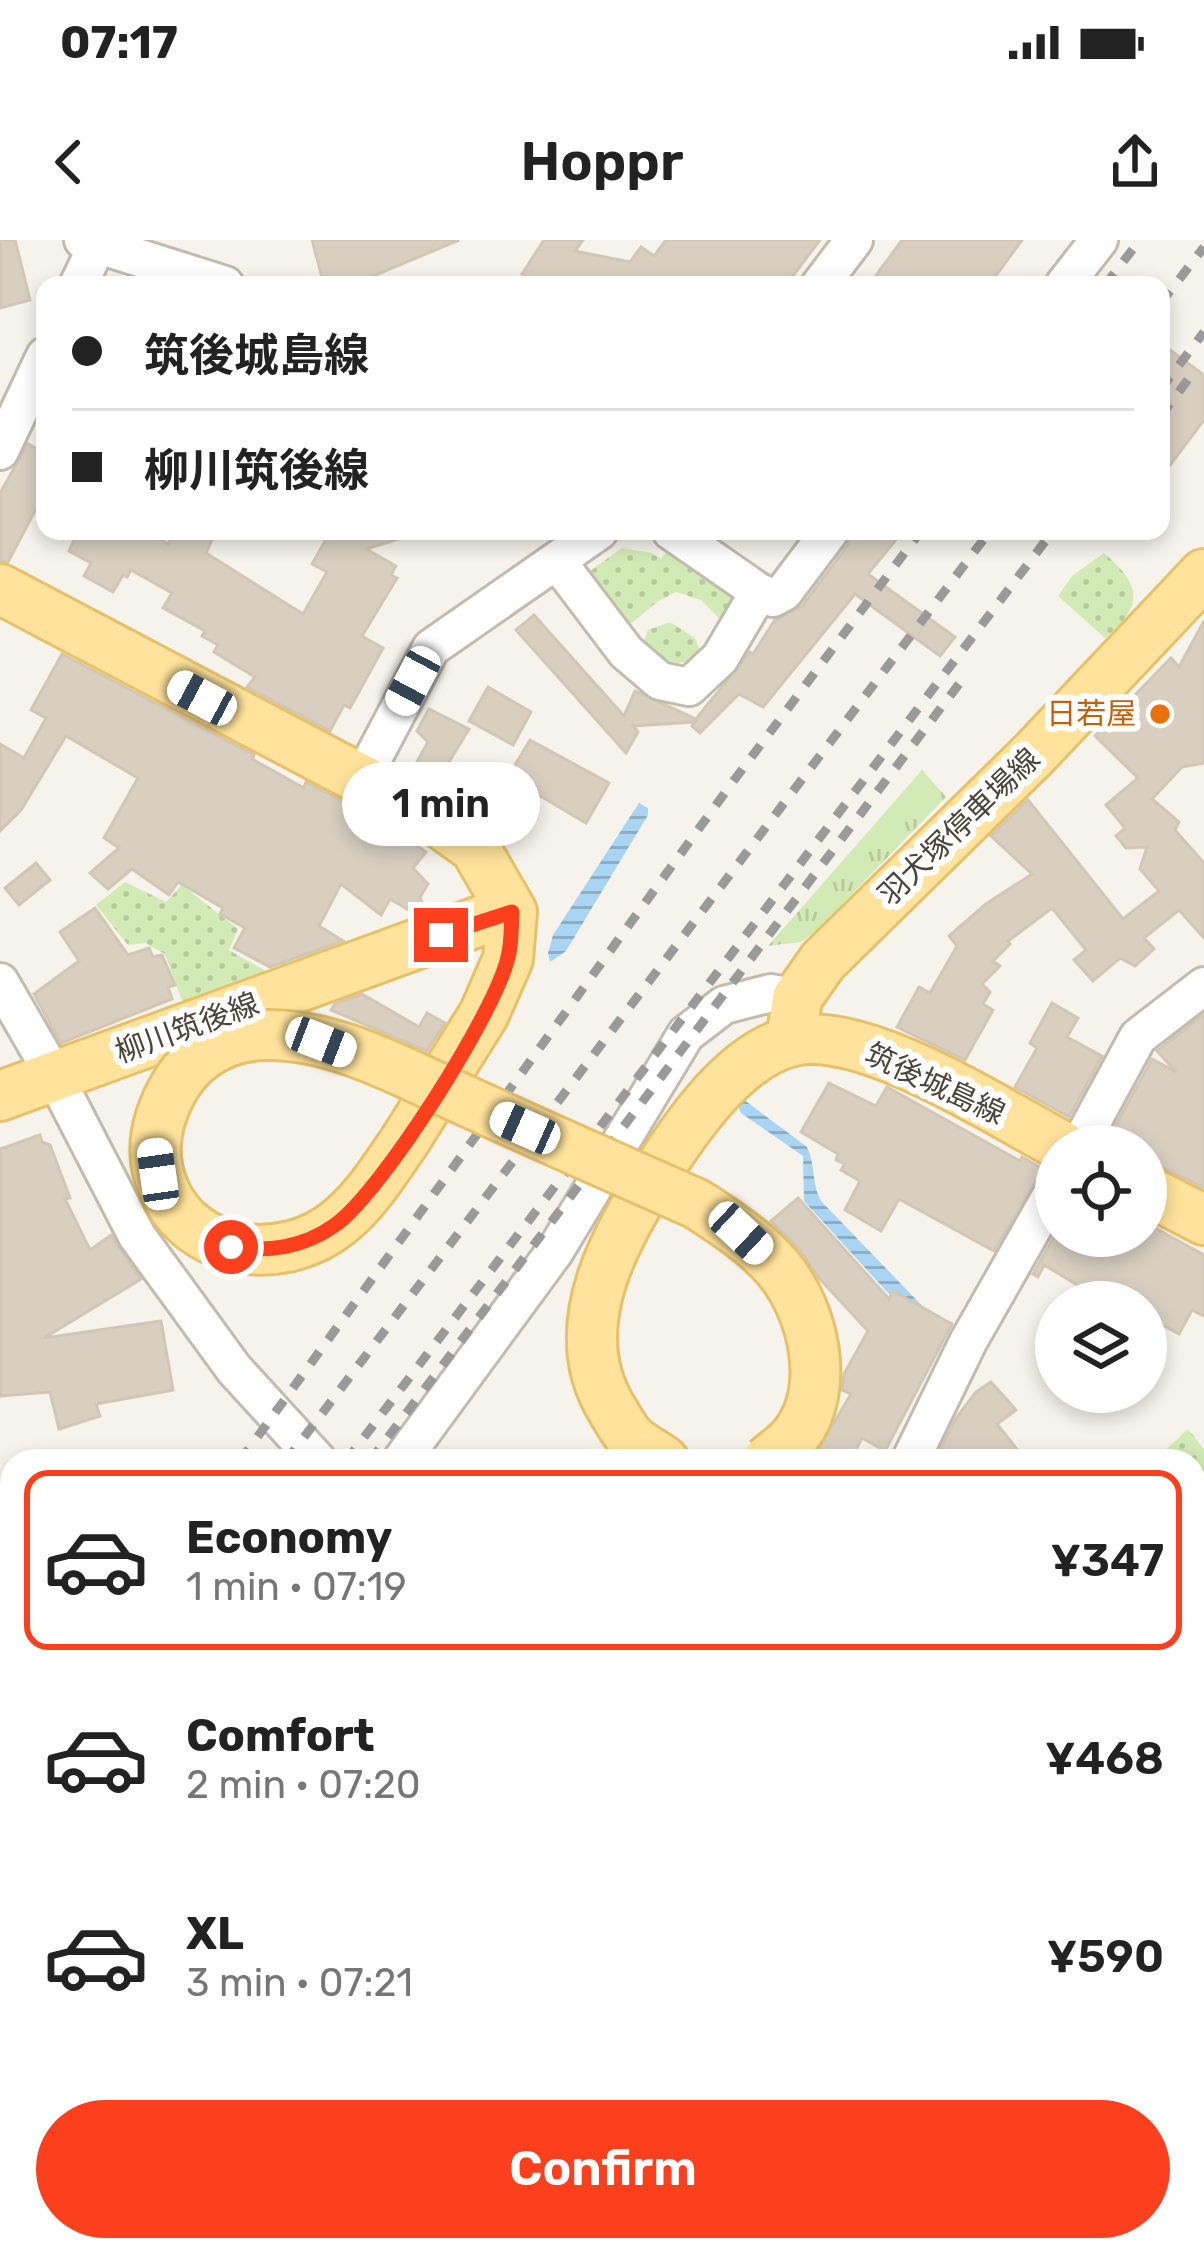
<!DOCTYPE html>
<meta charset="utf-8">
<style>
body{margin:0;font-family:Rubik,"Noto Sans JP",sans-serif;background:#f2f2f2;color:#222;height:100vh;display:flex;flex-direction:column;font-size:45px;white-space:nowrap}
*{box-sizing:border-box;margin:0}
p{font-size:39px;color:#767676}
.icon{flex:none;width:66px;height:66px;fill:none;stroke:currentColor;stroke-width:2;stroke-linecap:round;stroke-linejoin:round}
.map{position:relative;flex:1;overflow:hidden}
.details{position:absolute;left:0px;top:1209px;width:1206px;height:813px;display:flex;flex-direction:column;background:#fff;border-radius:36px 36px 0 0;box-shadow:0 6px 18px #0003}
.details>*{flex:none}
.guide{position:absolute;left:36px;top:36px;width:1134px;height:264px;border-radius:24px;box-shadow:0 6px 18px #0003;display:grid;align-content:center;height:264px;padding:0 36px;background:#fff}
.tools{position:absolute;left:1035px;top:885px;display:grid;gap:24px}
.tools a{display:grid;place-items:center;width:132px;height:132px;border-radius:50%;background:#fff;box-shadow:0 6px 18px #0003;font-size:60px}
.end{position:absolute;width:54px;height:54px;margin:-27px;border:15px solid #fc3f1d;background:#fff;box-shadow:0 0 0 6px #fff}
.from{border-radius:50%}
.bubble{position:absolute;height:84px;border-radius:42px;background:#fff;box-shadow:0 6px 18px #0003;font-size:39px;font-weight:600;line-height:84px;text-align:center}
.car{position:absolute;width:36px;height:72px;margin:-36px -18px;border-radius:15px;box-shadow:0 0 9px 3px #0007;background:linear-gradient(#fff 24%,#345 0 40%,#fff 0 76%,#345 0 86%,#fff 0)}
.guide b{display:flex;align-items:center;gap:42px;height:114px;font-size:45px}
.guide b+b{border-top:3px solid #e0e0e0}
.guide i{width:30px;height:30px;background:#222}
ul{padding:21px 0 0;list-style:none}
li{display:flex;align-items:center;gap:36px;height:180px;margin:0 24px 18px;padding:0 12px;border:6px solid transparent;border-radius:24px}
li div{flex:1}
li b{display:block;font-size:45px}
li em{font-style:normal;font-weight:600}
li.selected{border-color:#fc3f1d}
li>.icon{width:108px;height:108px;stroke-width:1.5}
.button{display:flex;gap:24px;margin-top:auto;padding:24px 36px}
.button a{flex:1;height:138px;border-radius:72px;background:#fc3f1d;color:#fff;font-size:48px;font-weight:600;line-height:138px;text-align:center}
.status{display:flex;justify-content:space-between;align-items:center;height:84px;padding:0 60px;background:#fff;direction:ltr}
.status svg{height:33px;fill:currentColor}
header{display:flex;justify-content:space-between;align-items:center;height:156px;padding:0 36px;background:#fff;font-size:54px;font-weight:600}
.map>svg:first-child{display:block}
.grass{fill:url(#grass-dots)}
.park{fill:url(#park-tufts)}
.water{fill:url(#water-rules)}
.building{fill:#d8cfc1;stroke:#d3c7b4;stroke-width:3}
.lines{fill:none;stroke-linecap:round;stroke-linejoin:round}
.minor-casing{stroke:#c2bbae;stroke-width:42}
.major-casing{stroke:#e6c16a;stroke-width:54}
.minor{stroke:#fff;stroke-width:36}
.major{stroke:#ffe39c;stroke-width:48}
.rail{stroke:#9a9a9a;stroke-width:9;stroke-dasharray:15 15;stroke-linecap:butt}
.major-bridge-casing{stroke:#e6c16a;stroke-width:54;stroke-linecap:butt}
.major-bridge{stroke:#ffe39c;stroke-width:48}
.route{stroke:#fc3f1d;stroke-width:15}
.food-dot{fill:#e8710a;stroke:#fff;stroke-width:4.5}
.labels{text-anchor:middle;stroke-width:12;stroke-linejoin:round;paint-order:stroke}
.food-label{font-size:30px;fill:#c56008;stroke:#fff;text-anchor:end}
.street-label{font-size:30px;fill:#4b4439;stroke:#fff}
</style>
<div class="status"><b>07:17</b><svg viewBox="0 0 49 12"><path d="M0 12V9h3v3zM5 12V6h3v6zM10 12V3h3v9zM15 12V0h3v12zM26 1h20v11H26zM47 4h2v5h-2z"/></svg></div>
<header><svg class="icon" aria-label="back" viewBox="0 0 24 24"><path d="M15 5l-7 7 7 7"/></svg>Hoppr<svg class="icon" aria-label="share" viewBox="0 0 24 24"><path d="M12 15V3M7 8l5-5 5 5M5 13v7h14v-7"/></svg></header>
<div class="map">
<svg width="1204" height="2020" viewBox="0 0 1204 2020">
<defs>
<pattern id="grass-dots" width="8" height="8" patternUnits="userSpaceOnUse" patternTransform="scale(3)"><rect width="8" height="8" fill="#d2eab5"/><path d="M2 2h.1M6 6h.1" fill="none" stroke="#b6ca9c" stroke-width="1.8" stroke-linecap="round"/></pattern>
<pattern id="park-tufts" width="24" height="20" patternUnits="userSpaceOnUse" patternTransform="scale(3)"><rect width="24" height="20" fill="#d2eab5"/><path d="M3 7l-1-3M5 7V3M7 7l1-3M15 17l-1-3M17 17v-4M19 17l1-3" fill="none" stroke="#b6ca9c"/></pattern>
<pattern id="water-rules" width="6" height="5" patternUnits="userSpaceOnUse" patternTransform="scale(3)"><rect width="6" height="5" fill="#a9d4f2"/><path d="M0 2.5h6" fill="none" stroke="#8caec5"/></pattern>
</defs>
<rect width="100%" height="100%" fill="#f6f3ec"/>
<g class="grass">
<path d="M 622,308 L 652,313 L 661,319 L 670,308 L 735,357 L 734,370 L 726,385 L 701,360 L 676,352 L 657,362 L 627,387 L 586,334 Z"/>
<path d="M 1104,313 C 1142,346 1144,365 1105,398 L 1058,356 L 1072,336 Z"/>
<path d="M 670,382 L 695,398 L 699,408 L 696,418 C 673,429 662,419 643,405 L 648,390 Z"/>
<path d="M 125,642 L 166,662 L 182,645 L 238,689 L 229,710 L 285,742 L 187,774 L 165,714 L 145,703 L 128,705 L 96,665 Z"/>
<path d="M 1188,1189 L 1204,1209 L 1204,1293 L 1194,1303 L 1194,1221 L 1154,1221 Z"/>
</g>
<path class="park" d="M 922,530 L 946,557 L 818,689 L 801,702 L 768,706 Z"/>
<g class="water">
<path d="M 639,563 L 648,568 L 648,575 L 566,711 L 550,722 L 548,713 L 553,695 Z"/>
<path d="M 743,859 L 807,907 C 816,925 811,945 822,962 L 930,1074 L 921,1089 L 804,961 L 803,916 L 741,873 L 738,867 Z"/>
</g>
<g class="building">
<path d="M 0,0 L 15,0 L 30,60 L 0,68 Z"/>
<path d="M 312,0 L 459,0 L 352,45 L 329,45 L 323,41 Z"/>
<path d="M 544,0 L 583,0 L 575,11 L 630,22 L 641,7 L 654,16 L 666,0 L 820,0 L 786,45 L 538,45 L 522,34 Z"/>
<path d="M 902,0 L 1022,0 L 989,45 L 869,45 Z"/>
<path d="M 1170,110 L 1204,135 L 1204,180 L 1161,237 L 1161,122 Z"/>
<path d="M 28,204 L 45,213 L 45,252 L 8,322 L 0,321 L 0,253 Z"/>
<path d="M 78,291 L 145,291 L 168,304 L 175,291 L 216,291 L 206,313 L 303,374 L 327,332 L 312,324 L 331,291 L 407,291 L 408,296 L 366,309 L 396,326 L 391,335 L 397,338 L 362,396 L 383,408 L 350,468 L 344,465 L 330,491 L 247,447 L 255,437 L 214,412 L 218,405 L 202,396 L 205,391 L 163,368 L 172,353 L 131,330 L 127,337 L 123,335 L 113,352 L 84,336 L 91,323 L 69,311 Z"/>
<path d="M 852,291 L 903,291 L 868,334 L 955,397 L 940,416 L 855,354 L 763,467 L 739,454 L 700,493 L 692,486 L 695,482 L 633,486 L 638,492 L 626,513 L 516,390 L 534,375 L 624,476 L 635,451 L 696,479 L 750,412 L 753,414 L 775,380 L 802,366 L 848,305 Z"/>
<path d="M 1204,381 L 1204,523 L 1182,527 L 1152,559 L 1179,582 L 1175,590 L 1204,623 L 1204,698 L 1179,670 L 1144,698 L 1154,709 L 1135,726 L 1120,718 L 1093,741 L 1074,720 L 1086,710 L 1052,668 L 1008,701 L 1010,704 L 993,721 L 1000,726 L 982,744 L 990,752 L 983,764 L 993,770 L 965,820 L 897,787 L 919,747 L 930,753 L 957,706 L 949,696 L 986,664 L 1032,634 L 991,596 L 1028,560 L 1123,679 L 1159,651 L 1140,629 L 1147,607 L 1126,608 L 1116,596 L 1125,588 L 1106,565 L 1138,538 L 1095,496 L 1171,418 L 1179,427 Z"/>
<path d="M 62,414 L 254,515 L 252,519 L 304,548 L 306,542 L 351,566 L 348,568 L 398,598 L 401,594 L 426,612 L 413,628 L 428,644 L 420,657 L 425,671 L 416,674 L 390,659 L 381,675 L 341,644 L 319,686 L 343,701 L 270,727 L 234,708 L 245,688 L 220,674 L 223,668 L 178,642 L 169,655 L 132,629 L 108,649 L 90,633 L 119,608 L 104,598 L 138,538 L 66,496 L 21,570 L 0,591 L 0,504 L 24,518 L 46,478 L 31,470 Z"/>
<path d="M 488,447 L 531,472 L 513,505 L 469,481 Z"/>
<path d="M 429,469 L 469,489 L 435,545 L 412,531 L 428,502 L 417,491 Z"/>
<path d="M 530,500 L 609,543 L 586,583 L 508,537 Z"/>
<path d="M 36,623 L 50,640 L 19,665 L 5,648 Z"/>
<path d="M 95,668 L 128,715 L 149,708 L 153,717 L 162,715 L 175,745 L 168,747 L 172,759 L 61,803 L 34,754 L 79,721 L 60,692 Z"/>
<path d="M 362,754 L 419,787 L 427,773 L 445,783 L 427,811 L 331,770 L 335,764 Z"/>
<path d="M 1052,763 L 1078,778 L 1067,797 L 1102,816 L 1069,877 L 1015,847 L 1037,808 L 1030,803 Z"/>
<path d="M 1204,774 L 1204,948 L 1146,919 L 1146,906 L 1124,906 L 1109,898 L 1152,819 L 1176,832 L 1157,811 Z"/>
<path d="M 829,843 L 876,866 L 887,847 L 1020,921 L 1022,917 L 1043,929 L 994,1011 L 899,959 L 881,991 L 845,970 L 860,941 L 841,930 L 845,924 L 836,920 L 838,914 L 801,892 Z"/>
<path d="M 40,895 L 42,902 L 50,905 L 70,958 L 65,959 L 90,1010 L 111,995 L 141,1039 L 44,1098 L 161,1081 L 173,1150 L 96,1164 L 100,1176 L 59,1189 L 50,1152 L 0,1156 L 0,909 Z"/>
<path d="M 798,958 L 889,1059 L 893,1051 L 952,1084 L 885,1211 L 862,1198 L 850,1221 L 811,1221 L 851,1154 L 842,1150 L 844,1134 L 868,1091 L 819,1038 L 799,1009 L 771,981 Z"/>
<path d="M 1146,983 L 1204,1015 L 1204,1076 L 1192,1070 L 1179,1094 L 1146,1076 L 1146,1062 L 1106,1062 L 1044,1025 L 1038,1037 L 1033,1034 L 1056,993 L 1056,996 L 1146,996 Z"/>
<path d="M 991,1142 L 1016,1170 L 997,1184 L 1026,1221 L 956,1221 L 941,1208 L 956,1178 L 976,1152 Z"/>
</g>
<g class="lines">
<defs>
<g id="minor">
<path d="M 83,0 L 225,45"/>
<path d="M 78,45 L 100,0"/>
<path d="M 820,45 L 854,0"/>
<path d="M 1064,45 L 1099,0"/>
<path d="M 0,211 L 45,116"/>
<path d="M 671,291 L 759,352 L 773,358 L 784,352 L 830,291"/>
<path d="M 557,321 L 626,412 L 660,441 L 689,447 L 720,418 L 759,352"/>
<path d="M 361,541 L 431,408 L 599,291"/>
<path d="M 0,742 L 55,837 L 137,996 L 234,1129 L 318,1221"/>
<path d="M 1079,906 L 1138,797 L 1204,746"/>
<path d="M 401,1221 L 555,1011 L 686,794 L 724,765 L 771,753 L 797,758"/>
<path d="M 910,1221 L 968,1102 L 1056,947"/>
<path d="M 1194,1773 L 1204,1761"/>
<path d="M 0,1839 L 12,1828"/>
<path d="M 1194,1968 L 1204,1978"/>
<path d="M 1042,2010 L 1053,2020"/>
<path d="M 410,2020 L 417,2010"/>
</g>
<g id="major">
<path d="M 0,349 L 429,575 L 475,608 L 512,672 L 508,719 L 484,774 L 406,899"/>
<path d="M 791,801 L 797,758 L 823,721 L 1034,514 L 1204,334"/>
<path d="M 0,856 L 510,670"/>
<path d="M 1146,950 L 1204,980"/>
<path d="M 664,1221 C 654,1214 643,1208 634,1201 C 625,1193 619,1181 613,1171 C 559,1086 620,988 667,917 C 695,875 740,813 793,801 C 864,785 998,872 1062,906"/>
</g>
</defs>
<use href="#minor" class="minor-casing"/>
<use href="#major" class="major-casing"/>
<use href="#minor" class="minor"/>
<use href="#major" class="major"/>
<g class="rail">
<path d="M 1105,45 L 1140,0"/>
<path d="M 1161,63 L 1204,7"/>
<path d="M 1161,149 L 1204,92"/>
<path d="M 1161,176 L 1189,138"/>
<path d="M 240,1221 L 732,543 L 921,291"/>
<path d="M 286,1221 L 990,291"/>
<path d="M 346,1221 L 1053,291"/>
<path d="M 370,1221 L 962,440"/>
<path d="M 0,1542 L 12,1526"/>
<path d="M 0,1599 L 12,1583"/>
<path d="M 0,1676 L 12,1661"/>
<path d="M 0,1708 L 12,1692"/>
</g>
<defs>
<path id="major-bridge" d="M 406,899 C 386,928 366,961 338,983 C 282,1028 190,1016 163,947 C 148,911 157,876 176,844 C 196,812 230,795 267,795 C 338,794 410,836 473,864 C 547,898 622,931 697,964 C 726,983 756,1002 778,1028 C 814,1071 832,1149 795,1196 C 788,1205 776,1213 767,1221"/>
</defs>
<use href="#major-bridge" class="major-bridge-casing"/>
<use href="#major-bridge" class="major-bridge"/>
</g>
<g class="lines">
<path class="route" d="M 231,1007 C 269,1012 303,1008 335,985 C 381,953 496,772 508,717 C 512,703 511,686 512,672 L 441,695"/>
</g>
<circle class="food-dot" cx="1160" cy="474" r="12"/>
<g class="labels">
<g class="food-label">
<text x="1136" y="484">日若屋</text>
</g>
<g class="street-label">
<text transform="translate(959 587) rotate(-44)" y="10">羽犬塚停車場線</text>
<text transform="translate(187 788) rotate(-20)" y="10">柳川筑後線</text>
<text transform="translate(935 844) rotate(25)" y="10">筑後城島線</text>
</g>
</g>
</svg>
<div class="tools">
<a><svg class="icon" aria-label="locate" viewBox="0 0 24 24"><circle cx="12" cy="12" r="6"/><path d="M12 2v4M12 18v4M2 12h4M18 12h4"/></svg></a>
<a><svg class="icon" aria-label="layers" viewBox="0 0 24 24"><path d="M12 4l9 5-9 5-9-5zM3 14l9 5 9-5"/></svg></a>
</div>
<i class="end from" style="left:231px;top:1007px"></i>
<i class="end" style="left:441px;top:695px"></i>
<div class="bubble" style="left:342px;top:522px;width:198px">1 min</div>
<i class="car" style="left:413px;top:441px;rotate:208deg"></i>
<i class="car" style="left:202px;top:458px;rotate:298deg"></i>
<i class="car" style="left:321px;top:802px;rotate:111deg"></i>
<i class="car" style="left:525px;top:888px;rotate:294deg"></i>
<i class="car" style="left:158px;top:934px;rotate:352deg"></i>
<i class="car" style="left:741px;top:993px;rotate:133deg"></i>
<div class="guide">
<b><i class="from"></i>筑後城島線</b>
<b><i></i>柳川筑後線</b>
</div>
<section class="details">
<ul>
<li class="selected"><svg class="icon" aria-label="car" viewBox="0 0 24 24"><path d="M5 17H2v-5l4-1 3-4h7l3 4 3 1v5h-3M9 17h6M6 11h13"/><circle cx="7" cy="17" r="2"/><circle cx="17" cy="17" r="2"/></svg><div><b>Economy</b><p>1 min · 07:19</p></div><em>¥347</em></li>
<li><svg class="icon" aria-label="car" viewBox="0 0 24 24"><path d="M5 17H2v-5l4-1 3-4h7l3 4 3 1v5h-3M9 17h6M6 11h13"/><circle cx="7" cy="17" r="2"/><circle cx="17" cy="17" r="2"/></svg><div><b>Comfort</b><p>2 min · 07:20</p></div><em>¥468</em></li>
<li><svg class="icon" aria-label="car" viewBox="0 0 24 24"><path d="M5 17H2v-5l4-1 3-4h7l3 4 3 1v5h-3M9 17h6M6 11h13"/><circle cx="7" cy="17" r="2"/><circle cx="17" cy="17" r="2"/></svg><div><b>XL</b><p>3 min · 07:21</p></div><em>¥590</em></li>
</ul>
<div class="button"><a>Confirm</a></div>
</section>
</div>
